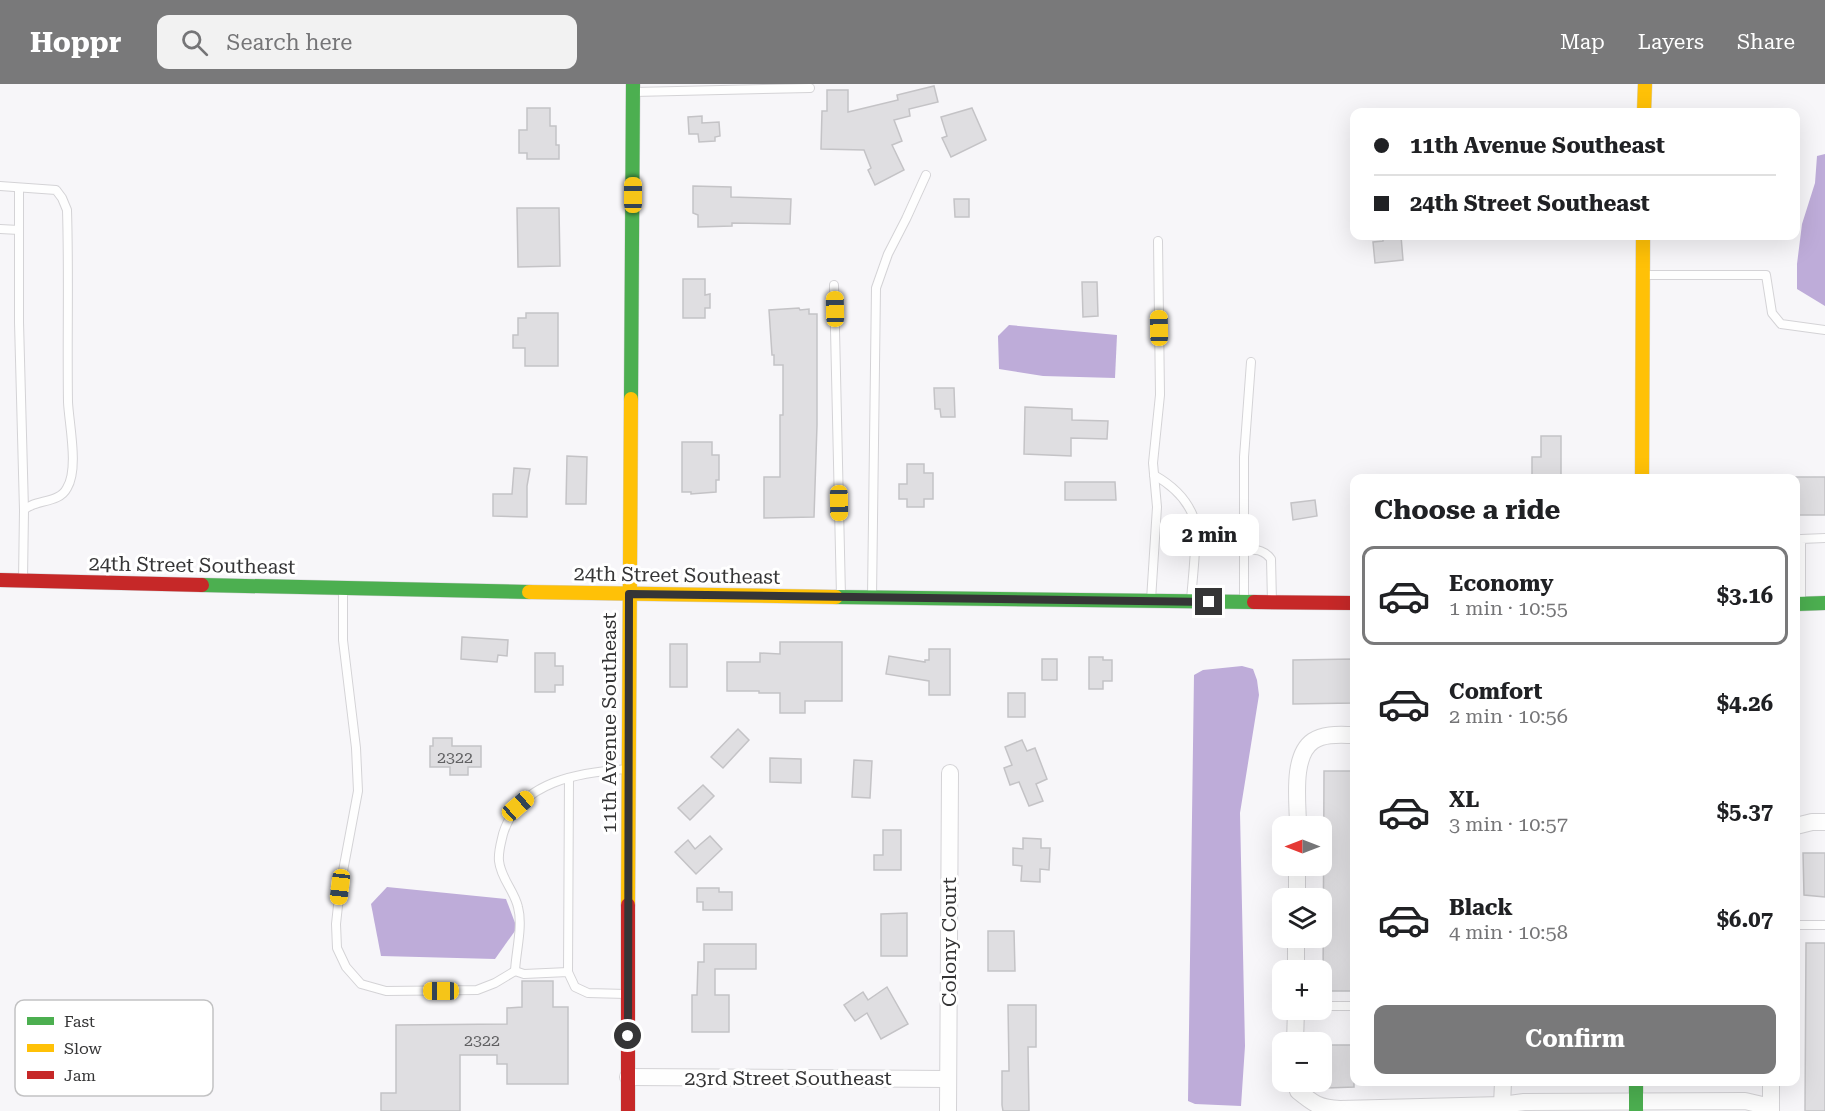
<!DOCTYPE html>
<meta charset="utf-8">
<style>
body{margin:0;font-family:"Roboto Serif",serif;background:#f2f2f2;color:#202124;height:100vh;display:flex;flex-direction:column;font-size:22px;white-space:nowrap}
*{box-sizing:border-box;margin:0}
p{font-size:20px;color:#757577}
.icon{flex:none;width:33px;height:33px;fill:none;stroke:currentColor;stroke-width:2;stroke-linecap:round;stroke-linejoin:round}
.map{position:relative;flex:1;overflow:hidden}
.side{position:absolute;left:1350px;top:390px;width:450px;height:612px;display:flex;flex-direction:column;background:#fff;border-radius:12px;box-shadow:0 6px 24px #0002}
.side>*{flex:none}
.banner{position:absolute;left:1350px;top:24px;width:450px;height:132px;border-radius:12px;box-shadow:0 6px 24px #0002;display:grid;align-content:center;height:132px;padding:0 24px;background:#fff}
.needle{width:39px;rotate:270deg}
.fabs{position:absolute;left:1272px;top:732px;display:grid;gap:12px}
.fabs a{display:grid;place-items:center;width:60px;height:60px;border-radius:12px;background:#fff;box-shadow:0 6px 24px #0002;font-size:30px}
.end{position:absolute;width:27px;height:27px;margin:-14px;border:8px solid #353536;background:#fff;box-shadow:0 0 0 3px #fff}
.from{border-radius:50%}
.bubble{position:absolute;height:42px;border-radius:12px;background:#fff;box-shadow:0 6px 24px #0002;font-size:20px;font-weight:700;line-height:42px;text-align:center}
.car{position:absolute;width:18px;height:36px;margin:-18px -9px;border-radius:8px;box-shadow:0 0 4px 2px #0007;background:linear-gradient(#f5c518 24%,#345 0 40%,#f5c518 0 76%,#345 0 86%,#f5c518 0)}
.banner b{display:flex;align-items:center;gap:21px;height:57px;font-size:22px}
.banner b+b{border-top:2px solid #e0e0e0}
.banner i{width:15px;height:15px;background:#202124}
ul{padding:0;list-style:none}
li{display:flex;align-items:center;gap:18px;height:99px;margin:0 12px 9px;padding:0 12px;border:3px solid transparent;border-radius:12px}
li div{flex:1}
li b{display:block;font-size:22px}
li em{font-style:normal;font-weight:700}
li.on{border-color:#79797a}
li>.icon{width:54px;height:54px;stroke-width:1.5}
h2{padding:0 24px;font-size:27px;line-height:72px}
.action{display:flex;gap:12px;margin-top:auto;padding:12px 24px}
.action a{flex:1;height:69px;border-radius:12px;background:#79797a;color:#fff;font-size:24px;font-weight:700;line-height:69px;text-align:center}
header{display:flex;align-items:center;gap:36px;box-sizing:border-box;height:84px;padding:0 30px;background:#79797a;color:#fff}
header strong{font-size:28px}
nav{display:flex;gap:33px;margin-inline-start:auto;font-size:21px}
.search{width:420px;height:54px;background:#f2f2f2;display:flex;align-items:center;gap:15px;box-sizing:border-box;padding:0 21px;border-radius:12px;color:#757577;font-size:22px}
.map>svg:first-child{display:block}
.water{fill:#beacd9}
.building{fill:#dfdee1;stroke:#c4c3c6;stroke-width:1.5}
.lines{fill:none;stroke-linecap:round;stroke-linejoin:round}
.lane-casing{stroke:#d4d3d6;stroke-width:10}
.street-casing{stroke:#d4d3d6;stroke-width:18}
.fast-casing{stroke:#d4d3d6;stroke-width:15}
.slow-casing{stroke:#d4d3d6;stroke-width:15}
.jam-casing{stroke:#d4d3d6;stroke-width:15}
.lane{stroke:#fefefe;stroke-width:8}
.street{stroke:#fefefe;stroke-width:16}
.fast{stroke:#4caf50;stroke-width:14}
.slow{stroke:#ffc107;stroke-width:14}
.jam{stroke:#c62828;stroke-width:14}
.route{stroke:#353536;stroke-width:8}
.labels{text-anchor:middle;stroke-width:6;stroke-linejoin:round;paint-order:stroke}
.number-label{font-size:16px;fill:#606062}
.street-label{font-size:20px;fill:#353536;stroke:#fff}
.key{fill:#fff;stroke:#c2c2c3;stroke-width:1.5}
.key-label{font-size:16px;fill:#353536}
</style>
<header>
<strong>Hoppr</strong>
<div class="search"><svg class="icon" aria-label="search" viewBox="0 0 24 24"><circle cx="10" cy="10" r="6"/><path d="M15 15l6 6"/></svg>Search here</div>
<nav><a>Map</a><a>Layers</a><a>Share</a></nav>
</header>
<div class="map">
<svg width="1825" height="1027" viewBox="0 0 1825 1027">
<rect width="100%" height="100%" fill="#f7f6f9"/>
<g class="water">
<path d="M 1825,70 L 1825,222 L 1797,205 L 1797,180 L 1802,140 L 1815,99 L 1817,72 Z"/>
<path d="M 1009,241 L 1117,251 L 1115,294 L 1043,292 L 999,285 L 998,252 Z"/>
<path d="M 1242,582 L 1253,585 L 1257,596 L 1259,611 L 1240,729 L 1245,962 L 1241,1022 L 1195,1020 L 1188,1017 L 1194,591 L 1203,586 Z"/>
<path d="M 387,803 L 506,815 L 517,844 L 495,875 L 381,872 L 371,820 Z"/>
</g>
<g class="building">
<path d="M 934,2 L 938,18 L 909,25 L 910,32 L 894,36 L 902,57 L 892,61 L 904,86 L 875,101 L 868,86 L 871,84 L 864,66 L 821,65 L 822,27 L 827,27 L 827,6 L 848,6 L 848,28 L 898,16 L 897,11 Z"/>
<path d="M 527,24 L 550,24 L 550,42 L 556,42 L 556,61 L 559,61 L 559,75 L 527,75 L 527,69 L 519,69 L 519,46 L 527,46 Z"/>
<path d="M 972,24 L 986,56 L 951,73 L 942,54 L 947,52 L 941,33 Z"/>
<path d="M 702,32 L 702,39 L 719,38 L 720,52 L 715,53 L 715,57 L 699,58 L 698,50 L 689,50 L 688,33 Z"/>
<path d="M 693,102 L 731,103 L 731,113 L 791,115 L 790,140 L 732,139 L 732,142 L 698,143 L 698,131 L 693,129 Z"/>
<path d="M 954,115 L 969,115 L 969,133 L 955,133 Z"/>
<path d="M 517,124 L 559,124 L 560,182 L 518,183 Z"/>
<path d="M 1383,152 L 1401,152 L 1403,176 L 1375,179 L 1373,158 L 1383,157 Z"/>
<path d="M 683,195 L 705,195 L 705,211 L 710,210 L 710,224 L 705,224 L 705,234 L 683,234 Z"/>
<path d="M 1082,198 L 1097,198 L 1098,232 L 1083,233 Z"/>
<path d="M 799,224 L 800,226 L 809,225 L 809,230 L 817,230 L 817,341 L 814,433 L 764,434 L 764,393 L 780,393 L 780,331 L 783,331 L 783,281 L 774,281 L 774,271 L 772,271 L 769,226 Z"/>
<path d="M 526,229 L 558,229 L 558,282 L 525,282 L 525,264 L 513,264 L 513,251 L 518,251 L 518,234 L 526,234 Z"/>
<path d="M 934,304 L 954,304 L 955,333 L 941,333 L 940,325 L 935,325 Z"/>
<path d="M 1025,323 L 1072,325 L 1072,336 L 1108,337 L 1107,355 L 1071,354 L 1071,372 L 1024,370 Z"/>
<path d="M 1541,352 L 1561,352 L 1561,392 L 1552,392 L 1552,394 L 1532,394 L 1532,373 L 1541,373 Z"/>
<path d="M 682,358 L 712,358 L 712,371 L 719,371 L 719,396 L 716,396 L 716,408 L 691,410 L 691,408 L 682,408 Z"/>
<path d="M 567,372 L 587,373 L 586,420 L 566,420 Z"/>
<path d="M 907,380 L 924,380 L 924,389 L 933,389 L 933,415 L 924,415 L 924,423 L 907,423 L 907,415 L 899,415 L 899,400 L 907,400 Z"/>
<path d="M 514,384 L 530,385 L 527,402 L 527,433 L 493,432 L 493,410 L 512,410 Z"/>
<rect x="1796" y="393" width="29" height="38"/>
<path d="M 1065,398 L 1115,398 L 1116,416 L 1065,416 Z"/>
<path d="M 1315,416 L 1317,432 L 1293,436 L 1291,419 Z"/>
<path d="M 462,553 L 508,556 L 507,572 L 498,571 L 497,578 L 461,575 Z"/>
<path d="M 780,558 L 842,558 L 842,617 L 805,617 L 805,629 L 780,629 L 780,609 L 759,609 L 759,607 L 727,607 L 727,578 L 760,578 L 760,569 L 780,570 Z"/>
<rect x="670" y="560" width="17" height="43"/>
<path d="M 929,565 L 950,565 L 950,611 L 929,611 L 929,597 L 886,590 L 889,572 L 925,578 L 925,576 L 929,576 Z"/>
<path d="M 535,569 L 555,569 L 555,582 L 563,582 L 563,601 L 555,601 L 555,608 L 535,608 Z"/>
<path d="M 1089,573 L 1103,573 L 1103,576 L 1112,576 L 1112,597 L 1103,597 L 1103,605 L 1089,605 Z"/>
<rect x="1042" y="575" width="15" height="21"/>
<path d="M 1354,575 L 1354,619 L 1293,620 L 1293,576 Z"/>
<rect x="1008" y="609" width="17" height="24"/>
<path d="M 738,645 L 749,656 L 723,684 L 711,673 Z"/>
<path d="M 433,654 L 452,654 L 452,662 L 481,662 L 481,683 L 468,683 L 468,691 L 450,691 L 450,683 L 430,683 L 430,662 L 433,662 Z"/>
<path d="M 1022,656 L 1027,667 L 1035,664 L 1047,695 L 1036,700 L 1043,717 L 1029,722 L 1019,698 L 1010,701 L 1004,684 L 1012,681 L 1005,663 Z"/>
<path d="M 770,674 L 801,675 L 801,699 L 770,698 Z"/>
<path d="M 854,676 L 872,677 L 870,714 L 852,713 Z"/>
<path d="M 1324,687 L 1354,687 L 1354,907 L 1323,907 Z"/>
<path d="M 703,701 L 714,712 L 690,736 L 678,724 Z"/>
<path d="M 883,746 L 901,746 L 901,786 L 874,786 L 874,771 L 883,771 Z"/>
<path d="M 710,752 L 722,765 L 696,790 L 675,768 L 688,756 L 695,765 Z"/>
<path d="M 1023,754 L 1041,755 L 1041,764 L 1050,764 L 1049,786 L 1040,785 L 1040,798 L 1021,797 L 1022,782 L 1013,781 L 1013,764 L 1023,765 Z"/>
<path d="M 1803,769 L 1825,769 L 1825,813 L 1804,811 Z"/>
<path d="M 697,804 L 719,804 L 719,808 L 732,808 L 732,826 L 703,826 L 703,818 L 697,818 Z"/>
<path d="M 907,829 L 907,872 L 881,872 L 881,830 Z"/>
<path d="M 988,847 L 1014,847 L 1015,887 L 988,887 Z"/>
<path d="M 1806,859 L 1825,859 L 1825,1027 L 1805,1027 Z"/>
<path d="M 704,860 L 756,860 L 756,885 L 715,885 L 715,911 L 729,911 L 729,948 L 692,948 L 692,911 L 697,911 L 698,878 L 704,878 Z"/>
<path d="M 522,897 L 553,897 L 553,923 L 568,923 L 568,1000 L 507,1000 L 507,980 L 497,980 L 497,971 L 460,971 L 460,1027 L 381,1027 L 381,1009 L 396,1009 L 396,941 L 507,940 L 507,924 L 522,923 Z"/>
<path d="M 887,903 L 908,940 L 881,955 L 867,929 L 855,937 L 844,921 L 863,908 L 868,916 Z"/>
<path d="M 1008,921 L 1036,921 L 1036,963 L 1028,963 L 1029,1027 L 1003,1027 L 1002,1021 L 1002,987 L 1009,987 Z"/>
<path d="M 1327,961 L 1354,961 L 1354,1003 L 1327,1004 Z"/>
</g>
<g class="lines">
<defs>
<g id="lane">
<path d="M 634,8 L 810,4"/>
<path d="M 0,102 L 56,106 L 62,114 L 67,126 C 69,190 67,254 68,318 C 69,340 79,385 67,404 C 59,420 35,415 24,426 L 23,496"/>
<path d="M 19,104 L 19,238 L 24,426"/>
<path d="M 0,145 L 19,146"/>
<path d="M 1643,191 L 1766,191 L 1772,229 L 1781,240 L 1825,246"/>
<path d="M 834,201 L 841,512"/>
<path d="M 1154,391 C 1170,400 1186,414 1193,432 C 1199,447 1192,498 1191,517"/>
<path d="M 1244,465 C 1255,466 1264,465 1271,475 L 1272,518"/>
<path d="M 343,504 L 343,556 L 356,664 L 358,707 L 340,803 L 336,840 L 337,864 L 346,883 L 361,900 L 386,907 L 477,906 L 495,899 L 515,887"/>
<path d="M 872,513 L 876,204 L 888,170 L 906,135 L 926,91"/>
<path d="M 1151,516 L 1157,423 L 1153,379 L 1160,311 L 1158,157"/>
<path d="M 1244,518 L 1244,373 L 1251,278"/>
<path d="M 1801,520 L 1801,455 L 1825,454"/>
<path d="M 1796,841 L 1825,841"/>
<path d="M 568,888 L 569,694"/>
<path d="M 626,910 L 588,909 L 575,903 L 568,888 L 524,890 L 515,887 C 516,867 523,842 518,823 C 514,806 501,795 499,777 C 498,768 501,759 503,750 C 519,697 580,688 628,685"/>
<path d="M 1322,922 L 1354,922"/>
</g>
<g id="street">
<path d="M 1298,742 C 1298,719 1291,672 1313,657 C 1325,649 1341,651 1354,651"/>
<path d="M 1796,742 L 1812,738 L 1825,738"/>
<path d="M 1297,814 L 1297,782"/>
<path d="M 1296,886 L 1296,854"/>
<path d="M 1295,958 L 1296,926"/>
<path d="M 628,993 L 948,995"/>
<path d="M 1296,998 L 1298,1007 C 1314,1020 1319,1024 1340,1025 L 1502,1021 L 1503,998"/>
<path d="M 948,1027 L 950,689"/>
<path d="M 1511,1027 L 1502,1021 L 1524,1018 L 1745,1017 L 1771,1023"/>
<path d="M 1771,1027 L 1771,998"/>
</g>
<g id="fast">
<path d="M 631,315 L 633,0"/>
<path d="M 202,501 L 529,508"/>
<path d="M 836,513 L 1254,518"/>
<path d="M 1796,520 L 1825,519"/>
<path d="M 1636,998 L 1636,1027"/>
</g>
<g id="slow">
<path d="M 1644,28 L 1645,0"/>
<path d="M 1642,394 L 1643,152"/>
<path d="M 529,508 L 836,513"/>
<path d="M 628,821 L 631,315"/>
</g>
<g id="jam">
<path d="M 0,496 L 202,501"/>
<path d="M 1254,518 L 1354,519"/>
<path d="M 628,1027 L 628,821"/>
</g>
</defs>
<use href="#lane" class="lane-casing"/>
<use href="#street" class="street-casing"/>
<use href="#fast" class="fast-casing"/>
<use href="#slow" class="slow-casing"/>
<use href="#jam" class="jam-casing"/>
<use href="#lane" class="lane"/>
<use href="#street" class="street"/>
<use href="#fast" class="fast"/>
<use href="#slow" class="slow"/>
<use href="#jam" class="jam"/>
</g>
<g class="lines">
<path class="route" d="M 628,952 L 629,510 L 1209,518"/>
</g>
<g class="labels">
<g class="number-label">
<text x="455" y="679">2322</text>
<text x="482" y="962">2322</text>
</g>
<g class="street-label">
<text transform="translate(192 481) rotate(1)" y="7">24th Street Southeast</text>
<text transform="translate(677 491) rotate(1)" y="7">24th Street Southeast</text>
<text transform="translate(609 639) rotate(-90)" y="7">11th Avenue Southeast</text>
<text transform="translate(949 858) rotate(-90)" y="7">Colony Court</text>
<text x="788" y="1001">23rd Street Southeast</text>
</g>
</g>
<rect x="15" y="916" width="198" height="96" rx="9" class="key"/>
<rect x="27" y="933" width="27" height="8" fill="#4caf50"/>
<rect x="27" y="960" width="27" height="8" fill="#ffc107"/>
<rect x="27" y="987" width="27" height="8" fill="#c62828"/>
<g class="key-label">
<text x="64" y="943">Fast</text>
<text x="64" y="970">Slow</text>
<text x="64" y="997">Jam</text>
</g>
</svg>
<div class="fabs">
<a><svg class="needle" viewBox="-14 -14 28 28"><path d="M0-13l5 13h-10z" fill="#e53935"/><path d="M0 13l5-13h-10z" fill="#757577"/></svg></a>
<a><svg class="icon" aria-label="layers" viewBox="0 0 24 24"><path d="M12 4l9 5-9 5-9-5zM3 14l9 5 9-5"/></svg></a>
<a>+</a>
<a>−</a>
</div>
<i class="end from" style="left:628px;top:952px"></i>
<i class="end" style="left:1209px;top:518px"></i>
<div class="bubble" style="left:1160px;top:430px;width:99px">2 min</div>
<i class="car" style="left:633px;top:111px;rotate:0deg"></i>
<i class="car" style="left:835px;top:225px;rotate:359deg"></i>
<i class="car" style="left:1159px;top:244px;rotate:359deg"></i>
<i class="car" style="left:839px;top:419px;rotate:179deg"></i>
<i class="car" style="left:518px;top:722px;rotate:49deg"></i>
<i class="car" style="left:340px;top:803px;rotate:187deg"></i>
<i class="car" style="left:441px;top:907px;rotate:270deg"></i>
<div class="banner">
<b><i class="from"></i>11th Avenue Southeast</b>
<b><i></i>24th Street Southeast</b>
</div>
<section class="side">
<h2>Choose a ride</h2>
<ul>
<li class="on"><svg class="icon" aria-label="car" viewBox="0 0 24 24"><path d="M5 17H2v-5l4-1 3-4h7l3 4 3 1v5h-3M9 17h6M6 11h13"/><circle cx="7" cy="17" r="2"/><circle cx="17" cy="17" r="2"/></svg><div><b>Economy</b><p>1 min · 10:55</p></div><em>$3.16</em></li>
<li><svg class="icon" aria-label="car" viewBox="0 0 24 24"><path d="M5 17H2v-5l4-1 3-4h7l3 4 3 1v5h-3M9 17h6M6 11h13"/><circle cx="7" cy="17" r="2"/><circle cx="17" cy="17" r="2"/></svg><div><b>Comfort</b><p>2 min · 10:56</p></div><em>$4.26</em></li>
<li><svg class="icon" aria-label="car" viewBox="0 0 24 24"><path d="M5 17H2v-5l4-1 3-4h7l3 4 3 1v5h-3M9 17h6M6 11h13"/><circle cx="7" cy="17" r="2"/><circle cx="17" cy="17" r="2"/></svg><div><b>XL</b><p>3 min · 10:57</p></div><em>$5.37</em></li>
<li><svg class="icon" aria-label="car" viewBox="0 0 24 24"><path d="M5 17H2v-5l4-1 3-4h7l3 4 3 1v5h-3M9 17h6M6 11h13"/><circle cx="7" cy="17" r="2"/><circle cx="17" cy="17" r="2"/></svg><div><b>Black</b><p>4 min · 10:58</p></div><em>$6.07</em></li>
</ul>
<div class="action"><a>Confirm</a></div>
</section>
</div>
